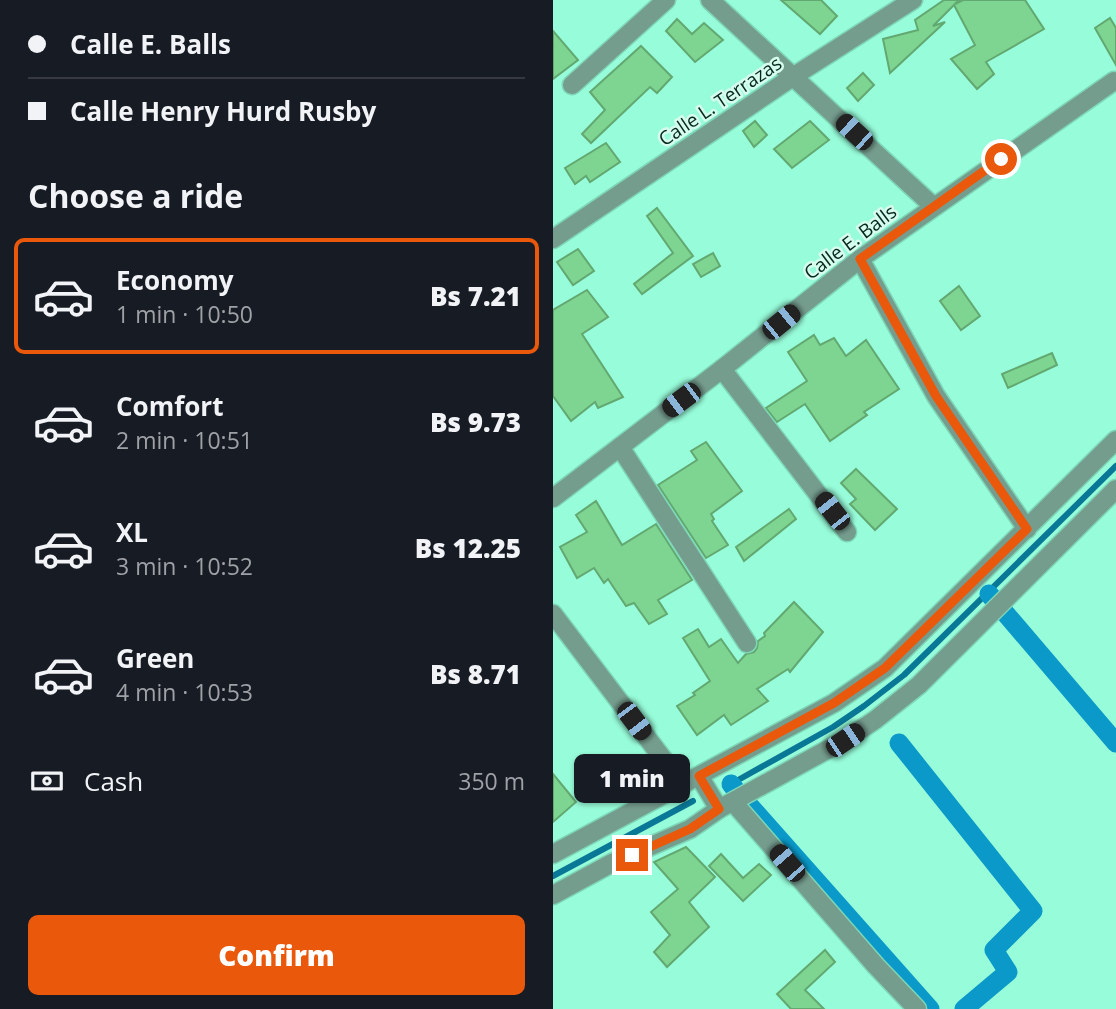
<!DOCTYPE html>
<meta charset="utf-8">
<style>
body{margin:0;font-family:"Open Sans",sans-serif;background:#242831;color:#f1f3f6;height:100vh;display:flex;flex-direction:column;font-size:26px;white-space:nowrap}
*{box-sizing:border-box;margin:0}
p{font-size:23px;color:#9ea1a6}
.icon{flex:none;width:38px;height:38px;fill:none;stroke:currentColor;stroke-width:2;stroke-linecap:round;stroke-linejoin:round}
.map{position:relative;flex:1;overflow:hidden}
.sheet{display:flex;flex-direction:column;background:#171b24;width:553px}
.sheet>*{flex:none}
.banner{display:grid;align-content:center;height:154px;padding:0 28px;background:#171b24}
.end{position:absolute;width:32px;height:32px;margin:-16px;border:9px solid #ea580c;background:#fff;box-shadow:0 0 0 4px #fff}
.from{border-radius:50%}
.bubble{position:absolute;height:49px;border-radius:10px;background:#171b24;box-shadow:0 2px 5px #0004;font-size:23px;font-weight:800;line-height:49px;text-align:center}
.car{position:absolute;width:21px;height:42px;margin:-21px -10px;border-radius:9px;box-shadow:0 0 5px 2px #0007;background:linear-gradient(#222 24%,#8ab4d8 0 40%,#222 0 76%,#8ab4d8 0 86%,#222 0)}
.banner b{display:flex;align-items:center;gap:24px;height:66px;font-size:26px}
.banner b+b{border-top:2px solid #363941}
.banner i{width:18px;height:18px;background:#f1f3f6}
ul{padding:0;list-style:none}
li{display:flex;align-items:center;gap:21px;height:116px;margin:0 14px 10px;padding:0 14px;border:4px solid transparent;border-radius:10px}
li div{flex:1}
li b{display:block;font-size:26px}
li em{font-style:normal;font-weight:800}
li.selected{border-color:#ea580c}
li>.icon{width:63px;height:63px;stroke-width:1.5}
h2{padding:0 28px;font-size:32px;line-height:84px}
.pay{display:flex;align-items:center;gap:18px;height:77px;padding:0 28px;font-size:26px}
.pay p{margin-inline-start:auto}
.primary-button{display:flex;gap:14px;margin-top:auto;padding:14px 28px}
.primary-button a{flex:1;height:80px;border-radius:10px;background:#ea580c;color:#fff;font-size:28px;font-weight:800;line-height:80px;text-align:center}
main{display:flex;flex:1;min-height:0}
.map>svg:first-child{display:block}
.lines{fill:none;stroke-linecap:round;stroke-linejoin:round}
.stream{stroke:#097796;stroke-width:6}
.canal{stroke:#0a99c9;stroke-width:19}
.building{fill:#7ed491;stroke:#62a871;stroke-width:2}
.minor-casing{stroke:#7dd6b7;stroke-width:21}
.minor{stroke:#759d8e;stroke-width:18}
.route{stroke:#ea580c;stroke-width:9}
.labels{text-anchor:middle;stroke-width:5;stroke-linejoin:round;paint-order:stroke}
.street-label{font-size:19px;fill:#06271e;stroke:#d6fced}
</style>
<main>
<section class="sheet">
<div class="banner">
<b><i class="from"></i>Calle E. Balls</b>
<b><i></i>Calle Henry Hurd Rusby</b>
</div>
<h2>Choose a ride</h2>
<ul>
<li class="selected"><svg class="icon" aria-label="car" viewBox="0 0 24 24"><path d="M5 17H2v-5l4-1 3-4h7l3 4 3 1v5h-3M9 17h6M6 11h13"/><circle cx="7" cy="17" r="2"/><circle cx="17" cy="17" r="2"/></svg><div><b>Economy</b><p>1 min · 10:50</p></div><em>Bs 7.21</em></li>
<li><svg class="icon" aria-label="car" viewBox="0 0 24 24"><path d="M5 17H2v-5l4-1 3-4h7l3 4 3 1v5h-3M9 17h6M6 11h13"/><circle cx="7" cy="17" r="2"/><circle cx="17" cy="17" r="2"/></svg><div><b>Comfort</b><p>2 min · 10:51</p></div><em>Bs 9.73</em></li>
<li><svg class="icon" aria-label="car" viewBox="0 0 24 24"><path d="M5 17H2v-5l4-1 3-4h7l3 4 3 1v5h-3M9 17h6M6 11h13"/><circle cx="7" cy="17" r="2"/><circle cx="17" cy="17" r="2"/></svg><div><b>XL</b><p>3 min · 10:52</p></div><em>Bs 12.25</em></li>
<li><svg class="icon" aria-label="car" viewBox="0 0 24 24"><path d="M5 17H2v-5l4-1 3-4h7l3 4 3 1v5h-3M9 17h6M6 11h13"/><circle cx="7" cy="17" r="2"/><circle cx="17" cy="17" r="2"/></svg><div><b>Green</b><p>4 min · 10:53</p></div><em>Bs 8.71</em></li>
</ul>
<div class="pay"><svg class="icon" aria-label="cash" viewBox="0 0 24 24"><path d="M3 7h18v10H3z"/><circle cx="12" cy="12" r="2"/></svg>Cash<p>350 m</p></div>
<div class="primary-button"><a>Confirm</a></div>
</section>
<div class="map">
<svg width="563" height="1009" viewBox="0 0 563 1009">
<rect width="100%" height="100%" fill="#97fcd9"/>
<g class="lines">
<g class="stream">
<path d="M 178,784 L 280,727 L 311,706 L 351,675 L 563,466"/>
<path d="M 0,876 L 140,801"/>
</g>
<g class="canal">
<path d="M 436,594 L 563,743"/>
<path d="M 346,743 L 480,911 L 441,950 L 455,972 L 411,1009"/>
<path d="M 178,784 L 182,789"/>
<path d="M 196,805 L 377,1009"/>
</g>
</g>
<g class="building">
<path d="M 228,0 L 268,0 L 284,16 L 267,34 Z"/>
<path d="M 391,0 L 406,0 L 402,4 L 410,0 L 472,0 L 491,29 L 433,62 L 441,74 L 424,89 L 398,59 L 422,45 L 401,5 L 380,26 L 392,22 L 337,73 L 330,39 L 365,30 L 362,20 Z"/>
<path d="M 557,18 L 563,28 L 563,65 L 542,28 Z"/>
<path d="M 124,19 L 139,34 L 151,23 L 170,40 L 142,62 L 113,31 Z"/>
<path d="M 0,31 L 25,60 L 0,79 Z"/>
<path d="M 88,46 L 119,77 L 104,93 L 97,87 L 38,143 L 29,134 L 52,110 L 37,92 Z"/>
<path d="M 310,73 L 321,85 L 305,101 L 294,88 Z"/>
<path d="M 202,121 L 214,135 L 201,147 L 190,131 Z"/>
<path d="M 257,121 L 276,140 L 239,168 L 221,149 Z"/>
<path d="M 53,143 L 67,162 L 37,182 L 33,176 L 22,184 L 12,168 Z"/>
<path d="M 104,208 L 140,256 L 89,294 L 81,284 L 120,253 L 94,216 Z"/>
<path d="M 25,249 L 41,271 L 20,285 L 4,262 Z"/>
<path d="M 160,253 L 167,266 L 148,277 L 140,264 Z"/>
<path d="M 406,286 L 427,316 L 408,330 L 387,301 Z"/>
<path d="M 34,290 L 55,317 L 29,334 L 70,397 L 45,408 L 42,402 L 18,421 L 0,396 L 0,310 Z"/>
<path d="M 261,335 L 267,345 L 281,338 L 293,356 L 313,340 L 346,389 L 311,412 L 314,415 L 277,441 L 252,404 L 224,422 L 213,408 L 254,381 L 235,352 Z"/>
<path d="M 499,353 L 504,365 L 455,388 L 449,374 Z"/>
<path d="M 153,442 L 189,491 L 158,514 L 161,519 L 159,521 L 175,545 L 153,558 L 105,485 L 144,460 L 138,451 Z"/>
<path d="M 303,469 L 344,509 L 322,530 L 297,504 L 303,499 L 288,483 Z"/>
<path d="M 43,501 L 69,545 L 103,524 L 139,580 L 105,600 L 114,614 L 96,624 L 81,603 L 73,606 L 55,579 L 51,583 L 41,568 L 24,578 L 7,547 L 34,532 L 23,515 Z"/>
<path d="M 236,509 L 243,519 L 191,561 L 183,547 Z"/>
<path d="M 241,602 L 270,632 L 237,672 L 235,669 L 204,689 L 215,701 L 178,725 L 171,715 L 144,735 L 124,706 L 142,695 L 140,693 L 157,681 L 130,638 L 145,629 L 156,647 L 168,639 L 185,663 L 193,654 L 201,652 L 204,648 L 205,641 L 212,636 L 211,633 Z"/>
<path d="M 0,774 L 23,802 L 0,822 Z"/>
<path d="M 133,847 L 162,877 L 136,902 L 156,927 L 114,967 L 101,952 L 117,935 L 98,912 L 125,889 L 101,862 Z"/>
<path d="M 168,854 L 190,878 L 206,864 L 218,875 L 190,901 L 156,866 Z"/>
<path d="M 272,950 L 282,962 L 252,990 L 271,1009 L 238,1009 L 224,994 Z"/>
</g>
<g class="lines">
<defs>
<g id="minor">
<path d="M 157,0 L 380,206"/>
<path d="M 19,85 L 113,0"/>
<path d="M 0,239 L 241,76 L 360,0"/>
<path d="M 307,259 L 383,396 L 474,529"/>
<path d="M 169,369 L 294,532"/>
<path d="M 67,447 L 194,643"/>
<path d="M 0,498 L 169,369 L 307,259 L 561,81"/>
<path d="M 0,614 L 130,785"/>
<path d="M 146,776 L 166,809"/>
<path d="M 180,802 L 323,966 L 364,1009"/>
<path d="M 0,854 L 281,703 L 332,668 L 563,440"/>
<path d="M 0,895 L 59,863 L 137,829 L 166,809 L 292,740 L 322,720 L 366,685 L 563,489"/>
</g>
</defs>
<use href="#minor" class="minor-casing"/>
<use href="#minor" class="minor"/>
</g>
<g class="lines">
<path class="route" d="M 79,855 L 137,829 L 166,809 L 146,776 L 281,703 L 332,668 L 474,529 L 383,396 L 307,259 L 448,159"/>
</g>
<g class="labels">
<g class="street-label">
<text transform="translate(167 101) rotate(-34)" y="7">Calle L. Terrazas</text>
<text transform="translate(297 242) rotate(-37)" y="7">Calle E. Balls</text>
</g>
</g>
</svg>
<i class="end from" style="left:448px;top:159px"></i>
<i class="end" style="left:79px;top:855px"></i>
<div class="bubble" style="left:21px;top:754px;width:116px">1 min</div>
<i class="car" style="left:301px;top:132px;rotate:313deg"></i>
<i class="car" style="left:228px;top:322px;rotate:51deg"></i>
<i class="car" style="left:128px;top:400px;rotate:233deg"></i>
<i class="car" style="left:279px;top:511px;rotate:322deg"></i>
<i class="car" style="left:81px;top:721px;rotate:143deg"></i>
<i class="car" style="left:292px;top:740px;rotate:56deg"></i>
<i class="car" style="left:234px;top:863px;rotate:319deg"></i>
</div>
</main>
